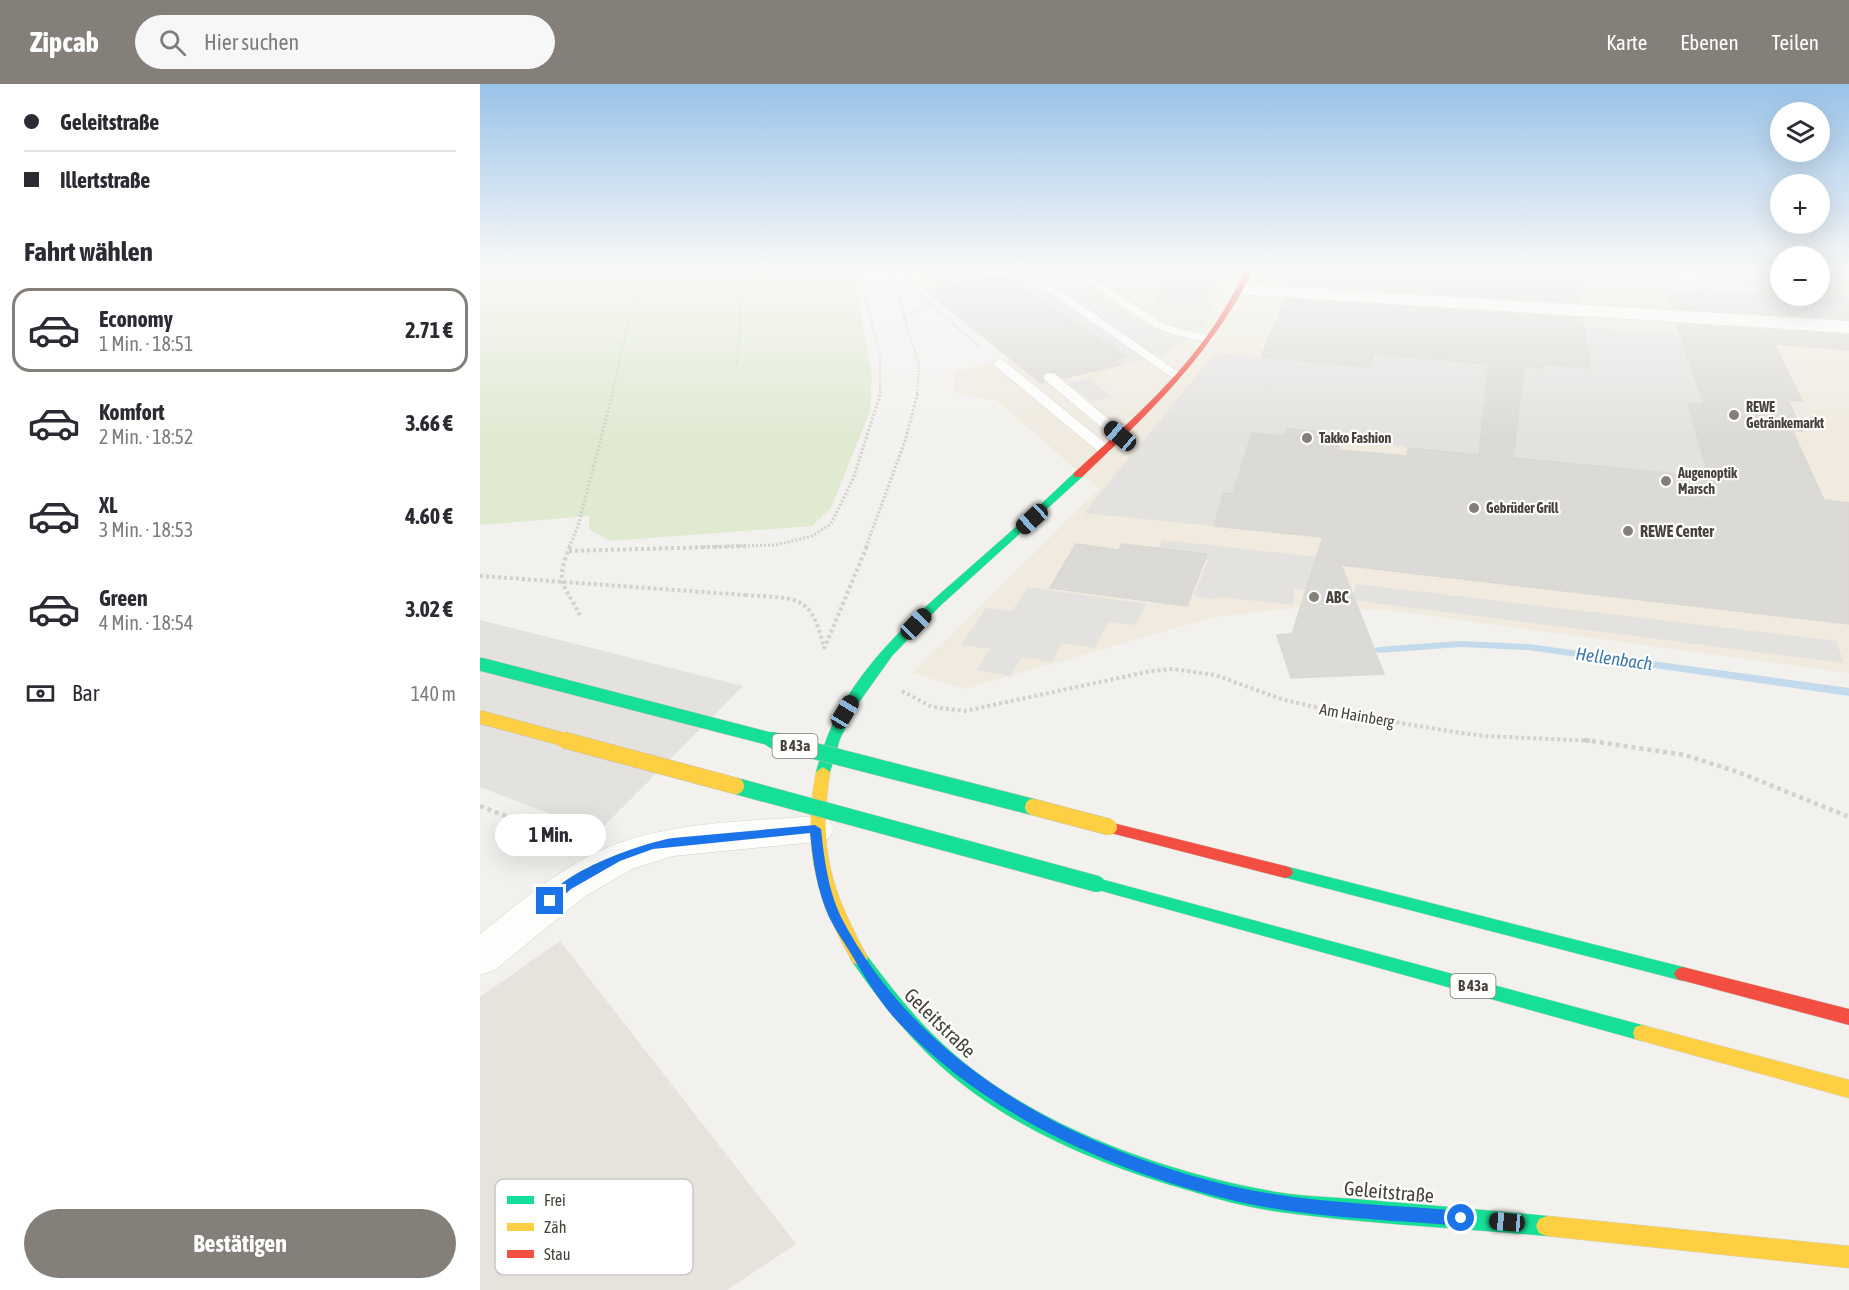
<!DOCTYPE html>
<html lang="de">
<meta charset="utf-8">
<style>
body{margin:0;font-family:"Asap Condensed",sans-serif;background:#f7f7f7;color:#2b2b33;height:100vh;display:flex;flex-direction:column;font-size:22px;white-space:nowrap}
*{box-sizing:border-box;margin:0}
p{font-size:20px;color:#7c7c81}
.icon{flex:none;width:33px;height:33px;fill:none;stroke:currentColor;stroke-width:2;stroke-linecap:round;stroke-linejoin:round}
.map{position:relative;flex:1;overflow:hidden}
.panel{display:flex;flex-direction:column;background:#fff;width:480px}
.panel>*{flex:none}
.banner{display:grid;align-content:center;height:132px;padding:0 24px;background:#fff}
.fabs{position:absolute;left:1290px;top:18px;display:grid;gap:12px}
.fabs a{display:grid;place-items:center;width:60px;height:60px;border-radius:50%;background:#fff;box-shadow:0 6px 24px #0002;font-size:30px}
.end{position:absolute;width:27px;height:27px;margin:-14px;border:8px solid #1a73e8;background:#fff;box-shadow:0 0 0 3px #fff}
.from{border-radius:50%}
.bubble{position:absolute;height:42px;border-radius:21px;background:#fff;box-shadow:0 6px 24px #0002;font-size:20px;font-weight:700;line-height:42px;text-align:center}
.car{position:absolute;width:18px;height:36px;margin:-18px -9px;border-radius:8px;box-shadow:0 0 4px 2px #0007;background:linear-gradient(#222 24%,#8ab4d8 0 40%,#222 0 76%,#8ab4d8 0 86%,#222 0)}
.banner b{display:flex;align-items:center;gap:21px;height:57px;font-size:22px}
.banner b+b{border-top:2px solid #e1e1e2}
.banner i{width:15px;height:15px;background:#2b2b33}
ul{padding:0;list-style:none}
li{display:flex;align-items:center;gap:18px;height:84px;margin:0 12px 9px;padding:0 12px;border:3px solid transparent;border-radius:18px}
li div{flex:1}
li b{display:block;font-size:22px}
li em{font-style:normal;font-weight:700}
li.active{border-color:#848079}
li>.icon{width:54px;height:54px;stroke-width:1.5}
h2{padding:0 24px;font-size:27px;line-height:72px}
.pay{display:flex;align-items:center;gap:15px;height:66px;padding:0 24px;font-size:22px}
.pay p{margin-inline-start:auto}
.button{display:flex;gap:12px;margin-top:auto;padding:12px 24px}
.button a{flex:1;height:69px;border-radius:36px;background:#848079;color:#fff;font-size:24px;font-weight:700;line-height:69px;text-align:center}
header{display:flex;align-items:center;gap:36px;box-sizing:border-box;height:84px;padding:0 30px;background:#848079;color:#fff}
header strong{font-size:28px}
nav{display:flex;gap:33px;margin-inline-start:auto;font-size:21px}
.search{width:420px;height:54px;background:#f7f7f7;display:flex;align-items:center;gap:15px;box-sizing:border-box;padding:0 21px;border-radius:33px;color:#7c7c81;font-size:22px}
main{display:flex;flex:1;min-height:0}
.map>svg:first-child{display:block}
.residential{fill:#e5e3dc}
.commercial{fill:#f0eadf}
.green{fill:#dfead1}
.parking{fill:#e4e2df}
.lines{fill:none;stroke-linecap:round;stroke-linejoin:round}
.stream{fill:#c2daeb;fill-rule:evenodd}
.building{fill:#dcdad6;stroke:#dad8d4;stroke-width:1.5}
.lane-casing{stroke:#d0cfcb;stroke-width:1}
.street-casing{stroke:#d0cfcb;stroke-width:1}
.fast-casing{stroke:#d0cec5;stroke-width:1}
.slow-casing{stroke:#d0cec5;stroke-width:1}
.jam-casing{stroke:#d0cec5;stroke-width:1}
.path-far3{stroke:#d2d1cc;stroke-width:2;stroke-dasharray:1.5 1.5;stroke-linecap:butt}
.path-far2{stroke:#d2d1cc;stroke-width:3;stroke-dasharray:2 2;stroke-linecap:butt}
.path-far1{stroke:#d2d1cc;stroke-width:4;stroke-dasharray:3 3;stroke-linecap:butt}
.path{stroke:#d2d1cc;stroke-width:4.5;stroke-dasharray:4 4;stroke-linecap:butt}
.lane{fill:#fdfdfc;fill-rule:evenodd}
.street{fill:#fdfdfc;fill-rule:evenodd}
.fast{fill:#16e098;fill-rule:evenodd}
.slow{fill:#ffcf43;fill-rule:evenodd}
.jam{fill:#f24e42;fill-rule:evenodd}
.fast-bridge-far1-casing{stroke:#c7beab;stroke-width:14;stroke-linecap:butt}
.fast-bridge-casing{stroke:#c7beab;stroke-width:17;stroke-linecap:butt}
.slow-bridge-far1-casing{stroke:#c7beab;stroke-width:14;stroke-linecap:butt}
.slow-bridge-casing{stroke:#c7beab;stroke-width:17;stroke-linecap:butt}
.path-bridge{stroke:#d2d1cc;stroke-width:4;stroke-dasharray:3 3;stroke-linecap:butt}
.fast-bridge-far1{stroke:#16e098;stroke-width:13}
.fast-bridge{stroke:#16e098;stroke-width:16}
.slow-bridge-far1{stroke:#ffcf43;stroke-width:13}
.slow-bridge{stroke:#ffcf43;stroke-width:16}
.route{fill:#1a73e8}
.poi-dot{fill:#848079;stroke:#fff;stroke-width:2}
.labels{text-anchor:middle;stroke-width:4.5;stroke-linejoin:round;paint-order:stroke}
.far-poi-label{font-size:14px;font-weight:bold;fill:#48433a;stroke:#fff;text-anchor:start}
.shield{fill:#fff;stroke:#7f7b75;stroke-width:1.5}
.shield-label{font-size:15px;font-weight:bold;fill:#48433a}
.poi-label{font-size:16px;font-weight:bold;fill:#48433a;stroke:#fff;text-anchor:start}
.street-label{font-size:16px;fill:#48433a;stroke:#fff}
.water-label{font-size:18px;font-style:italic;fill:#3c78ab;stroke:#fff}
.near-street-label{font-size:20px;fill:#48433a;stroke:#fff}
.key{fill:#fff;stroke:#c8c7c4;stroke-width:1.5}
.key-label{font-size:16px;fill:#48433a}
</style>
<header>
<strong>Zipcab</strong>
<div class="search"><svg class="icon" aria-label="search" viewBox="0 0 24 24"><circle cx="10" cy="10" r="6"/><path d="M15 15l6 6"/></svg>Hier suchen</div>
<nav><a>Karte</a><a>Ebenen</a><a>Teilen</a></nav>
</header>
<main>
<section class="panel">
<div class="banner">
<b><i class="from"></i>Geleitstraße</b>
<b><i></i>Illertstraße</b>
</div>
<h2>Fahrt wählen</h2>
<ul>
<li class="active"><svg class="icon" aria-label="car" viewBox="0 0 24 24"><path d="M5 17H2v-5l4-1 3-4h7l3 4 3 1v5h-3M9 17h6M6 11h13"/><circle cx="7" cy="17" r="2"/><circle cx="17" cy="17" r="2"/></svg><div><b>Economy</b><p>1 Min. · 18:51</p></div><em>2.71 €</em></li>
<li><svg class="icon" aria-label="car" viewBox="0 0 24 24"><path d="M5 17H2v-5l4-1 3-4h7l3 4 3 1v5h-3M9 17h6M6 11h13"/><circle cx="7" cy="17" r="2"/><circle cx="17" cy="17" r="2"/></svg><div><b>Komfort</b><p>2 Min. · 18:52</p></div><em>3.66 €</em></li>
<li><svg class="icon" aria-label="car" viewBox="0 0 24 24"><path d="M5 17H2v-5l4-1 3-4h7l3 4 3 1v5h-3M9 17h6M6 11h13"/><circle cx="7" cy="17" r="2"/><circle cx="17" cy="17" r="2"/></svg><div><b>XL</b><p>3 Min. · 18:53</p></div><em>4.60 €</em></li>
<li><svg class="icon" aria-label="car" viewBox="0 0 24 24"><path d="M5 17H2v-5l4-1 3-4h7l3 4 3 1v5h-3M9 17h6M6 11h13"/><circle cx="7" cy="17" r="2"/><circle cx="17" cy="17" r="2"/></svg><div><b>Green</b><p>4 Min. · 18:54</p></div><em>3.02 €</em></li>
</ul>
<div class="pay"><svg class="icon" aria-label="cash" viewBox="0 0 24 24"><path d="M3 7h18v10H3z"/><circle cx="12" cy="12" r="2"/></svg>Bar<p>140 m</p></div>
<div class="button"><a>Bestätigen</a></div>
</section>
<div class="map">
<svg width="1369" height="1206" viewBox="0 0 1369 1206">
<rect width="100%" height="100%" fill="#f2f1ee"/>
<g class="residential">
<path d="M 569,186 L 1300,186 L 1300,212 L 1340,212 L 1340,186 L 1369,186 L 1369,236 L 1025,216 L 724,242 L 685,271 L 659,253 L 674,250 L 582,190 Z"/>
<path d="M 80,857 L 316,1160 L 247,1206 L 0,1206 L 0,913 Z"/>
</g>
<path class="commercial" d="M 431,186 L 569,186 L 582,190 L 675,250 L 660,254 L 685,271 L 724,242 L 747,196 L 1025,216 L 1369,236 L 1369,589 L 914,527 L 829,522 L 734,533 L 485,605 L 432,589 L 619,405 L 517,317 L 475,309 L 475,287 L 531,275 L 445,206 Z"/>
<path class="green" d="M 0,186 L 373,186 L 392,292 L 390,327 L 351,424 L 332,442 L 130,457 L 109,445 L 109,432 L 0,441 Z"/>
<g class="parking">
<path d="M 437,186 L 569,186 L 582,190 L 675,250 L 660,254 L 685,271 L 641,281 L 633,276 L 645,273 L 524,192 L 458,203 Z"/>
<path d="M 1083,241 L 1201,251 L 1224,320 L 1317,402 L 928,364 L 861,349 L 807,345 L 805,352 L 772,350 L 753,410 L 744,410 L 734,442 L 604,429 L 735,269 L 889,282 L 893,266 L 940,274 L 1063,284 L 1063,280 L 1110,284 L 1107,262 L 1085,260 Z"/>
<path d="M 609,294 L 632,313 L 611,317 L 587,299 Z"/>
<path d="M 682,456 L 856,475 L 848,508 L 814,504 L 813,521 L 742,513 L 734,515 L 714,512 L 728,476 L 676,469 Z"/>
<path d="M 876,500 L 1356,557 L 1364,579 L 872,516 Z"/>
<path d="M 548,503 L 666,520 L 655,541 L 629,538 L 614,564 L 582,559 L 572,578 L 542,573 L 530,592 L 496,586 L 510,565 L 481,561 L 506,524 L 532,527 Z"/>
<path d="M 0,536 L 263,602 L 118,748 L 0,703 Z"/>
</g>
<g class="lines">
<path class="stream" d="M 980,557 L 1048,560 L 1369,604 L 1369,612 L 1048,566 L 980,563 L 898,569 L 892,566 L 898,563 Z"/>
</g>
<g class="building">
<path d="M 687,186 L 733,186 L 723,223 L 675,221 Z"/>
<path d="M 810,186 L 875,186 L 995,191 L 994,186 L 1063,186 L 1067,196 L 1096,197 L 1099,218 L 807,201 Z"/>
<path d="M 525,192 L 646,273 L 633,276 L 641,281 L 583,294 L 575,288 L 565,288 L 562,292 L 564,298 L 561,299 L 445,206 Z"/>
<path d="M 1186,206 L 1369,215 L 1369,235 L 1192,224 Z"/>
<path d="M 805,215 L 1102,234 L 1110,284 L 1063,280 L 1064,284 L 1044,282 L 1033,374 L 1229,393 L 1208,319 L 1224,320 L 1197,240 L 1369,251 L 1369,266 L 1294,260 L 1322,317 L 1308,316 L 1322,347 L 1312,346 L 1344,416 L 1369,419 L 1369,540 L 861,481 L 904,590 L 811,594 L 797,551 L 812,550 L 843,453 L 734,442 L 744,409 L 753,410 L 772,349 L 805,352 L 807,345 L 861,349 L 858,366 L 927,372 L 928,364 L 999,371 L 1009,280 L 893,270 L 890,283 L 781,273 Z"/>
<path d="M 596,460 L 639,466 L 642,460 L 727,470 L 707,522 L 570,504 Z"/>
</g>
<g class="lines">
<defs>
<g id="lane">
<path d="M 464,186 L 475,186 L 482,190 L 511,186 L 540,186 L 583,208 L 704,292 L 698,296 L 694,295 L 575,212 L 530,189 L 480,197 Z"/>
<path d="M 588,186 L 600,186 L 682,239 L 699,245 L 733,252 L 735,255 L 729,259 L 692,250 L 674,243 Z"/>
<path d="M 519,275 L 523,276 L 630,363 L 632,366 L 630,369 L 620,369 L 515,282 L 513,279 Z"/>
<path d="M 570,289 L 575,290 L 645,349 L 647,352 L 645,355 L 635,355 L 565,296 L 564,293 L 565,290 Z"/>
</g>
<g id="street">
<path d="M 1173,186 L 1229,186 L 1231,188 L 1228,192 C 1213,196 1185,200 1173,186 Z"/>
<path d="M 760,200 L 1369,237 L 1369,249 L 754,210 L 751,206 L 754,202 Z"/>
<path d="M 335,732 L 349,736 L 354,745 L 349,754 L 335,758 L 193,772 L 152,785 L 104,813 L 15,886 L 0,891 L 0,850 C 39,819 78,785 124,765 C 190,737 265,738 335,732 Z"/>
</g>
<g id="fast">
<path d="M 598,388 L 603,391 L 602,393 L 460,522 L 412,572 L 375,624 L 360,655 L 350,688 L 343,693 L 338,691 L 336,688 C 342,666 349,645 361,624 C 395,563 451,518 503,472 C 534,445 565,417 594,389 Z"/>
<path d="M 805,782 L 1203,883 L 1209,885 L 1212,890 L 1209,895 L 1203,897 L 799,792 L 797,788 L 799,784 Z"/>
<path d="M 617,794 L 1162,941 L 1169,943 L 1171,949 L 1169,955 L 1162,957 L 611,804 L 609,800 L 611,796 Z"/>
<path d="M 379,867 L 385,869 C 410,902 434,934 465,962 C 550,1041 683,1088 796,1108 C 826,1113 857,1113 887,1116 C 947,1121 1007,1126 1067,1132 L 1075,1135 L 1078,1142 L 1075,1149 L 1067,1152 C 978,1144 888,1140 800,1128 C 770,1124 740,1116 711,1107 C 619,1081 521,1041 451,973 C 421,944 397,913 373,879 L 370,874 L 373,869 Z"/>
</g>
<g id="slow">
<path d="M 343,683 L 350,688 C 338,768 351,805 388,874 L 385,879 L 379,881 L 373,879 C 335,811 322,765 336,688 Z"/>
<path d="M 1162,941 L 1369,996 L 1369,1014 L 1155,955 L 1153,949 L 1155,943 Z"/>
<path d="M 1067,1132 L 1369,1162 L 1369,1184 L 1067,1152 L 1059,1149 L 1056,1142 L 1059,1135 Z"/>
</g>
<g id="jam">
<path d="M 766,186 L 773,186 C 731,271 669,329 602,393 L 594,393 L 594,389 C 644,343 696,298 734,242 C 746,224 756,205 766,186 Z"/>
<path d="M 629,738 L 805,782 L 811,784 L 813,788 L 811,792 L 805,794 L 623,747 L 621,743 L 623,739 Z"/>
<path d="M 1203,883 L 1369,925 L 1369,941 L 1197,895 L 1194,890 L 1197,885 Z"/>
</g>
</defs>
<use href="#lane" class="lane-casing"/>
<use href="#street" class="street-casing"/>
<use href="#fast" class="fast-casing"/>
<use href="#slow" class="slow-casing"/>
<use href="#jam" class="jam-casing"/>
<g class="path-far3">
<path d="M 378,186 L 400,272 L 400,309"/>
<path d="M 410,186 L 439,281 L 437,309"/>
<path d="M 424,186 L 447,218 L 500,263"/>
<path d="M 425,232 L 451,220"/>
<path d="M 257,281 L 263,186"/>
<path d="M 132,309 L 161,186"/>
</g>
<g class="path-far2">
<path d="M 89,463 L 98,442 L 133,308"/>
<path d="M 216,463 L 296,461 L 332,452 L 351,440 L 373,395 L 401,308"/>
<path d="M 386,463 L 425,357 L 438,308"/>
</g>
<g class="path-far1">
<path d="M 90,462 C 75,499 82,497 100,531"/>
<path d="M 89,467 L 268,462"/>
<path d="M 265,511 C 316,515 331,508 344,564"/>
<path d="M 344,565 L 387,462"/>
<path d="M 422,607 L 452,623 L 485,627 L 671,587 L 693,585 L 735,591 L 804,616 L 868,630 L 974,648 L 1005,652 L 1114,657"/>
</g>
<g class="path">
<path d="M 1104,656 L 1205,671 L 1258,688 L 1369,733"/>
<path d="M 0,722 L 90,757"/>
</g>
<use href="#lane" class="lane"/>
<use href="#street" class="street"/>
<use href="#fast" class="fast"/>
<use href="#slow" class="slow"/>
<use href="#jam" class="jam"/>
<defs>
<path id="fast-bridge-far1" d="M 0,580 L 298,657"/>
<g id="fast-bridge">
<path d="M 292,656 L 553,723"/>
<path d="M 256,702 L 617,800"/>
</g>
<path id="slow-bridge-far1" d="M 0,633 L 89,657"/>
<g id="slow-bridge">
<path d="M 84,656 L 256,702"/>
<path d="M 553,723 L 629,743"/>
</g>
</defs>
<use href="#fast-bridge-far1" class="fast-bridge-far1-casing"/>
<use href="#fast-bridge" class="fast-bridge-casing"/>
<use href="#slow-bridge-far1" class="slow-bridge-far1-casing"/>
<use href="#slow-bridge" class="slow-bridge-casing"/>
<path class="path-bridge" d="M 0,492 L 265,511"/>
<use href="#fast-bridge-far1" class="fast-bridge-far1"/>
<use href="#fast-bridge" class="fast-bridge"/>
<use href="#slow-bridge-far1" class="slow-bridge-far1"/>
<use href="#slow-bridge" class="slow-bridge"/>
</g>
<linearGradient id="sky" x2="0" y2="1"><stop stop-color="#99c3e9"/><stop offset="0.52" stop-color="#f9f9f7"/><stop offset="1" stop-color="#f9f9f7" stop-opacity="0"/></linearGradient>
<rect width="1369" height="355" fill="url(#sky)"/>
<path class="route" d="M 335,741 L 341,745 C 344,774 348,806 361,833 C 437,980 591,1063 747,1101 C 823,1119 904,1120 981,1127 L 987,1129 L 989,1134 L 987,1139 L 981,1142 C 905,1135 822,1134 747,1115 C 626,1085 506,1030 419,939 C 399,918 385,893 370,868 C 363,857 355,845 349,833 C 337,807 333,777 330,749 L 173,765 L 140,777 L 91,805 L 74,820 L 65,820 L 64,817 C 84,787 158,760 193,754 Z"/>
<g class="poi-dot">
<circle cx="1254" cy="331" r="6"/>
<circle cx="827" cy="354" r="6"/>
<circle cx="1186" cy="397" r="6"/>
<circle cx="994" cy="424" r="6"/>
<circle cx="1148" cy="447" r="6"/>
<circle cx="834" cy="513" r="6"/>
</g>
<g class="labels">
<g class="far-poi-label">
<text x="1266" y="328">REWE<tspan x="1266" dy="16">Getränkemarkt</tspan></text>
<text x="839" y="359">Takko Fashion</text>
<text x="1198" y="394">Augenoptik<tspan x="1198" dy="16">Marsch</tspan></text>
<text x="1006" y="429">Gebrüder Grill</text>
</g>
<g class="shield">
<rect x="292.5" y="650" width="45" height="24" rx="4.5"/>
<rect x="970.5" y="890" width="45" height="24" rx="4.5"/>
</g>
<g class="shield-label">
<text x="315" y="667">B 43a</text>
<text x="993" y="907">B 43a</text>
</g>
<g class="poi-label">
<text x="1160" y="453">REWE Center</text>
<text x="846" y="519">ABC</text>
</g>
<g class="street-label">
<text transform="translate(877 631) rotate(10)" y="6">Am Hainberg</text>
</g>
<g class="water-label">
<text transform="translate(1134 575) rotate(8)" y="6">Hellenbach</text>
</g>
<g class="near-street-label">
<text transform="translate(460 939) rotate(44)" y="7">Geleitstraße</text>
<text transform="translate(909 1108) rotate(5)" y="7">Geleitstraße</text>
</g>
</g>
<rect x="15" y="1095" width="198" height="96" rx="9" class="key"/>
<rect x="27" y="1112" width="27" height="8" fill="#16e098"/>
<rect x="27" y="1139" width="27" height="8" fill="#ffcf43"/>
<rect x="27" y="1166" width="27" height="8" fill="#f24e42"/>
<g class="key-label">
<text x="64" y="1122">Frei</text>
<text x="64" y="1149">Zäh</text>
<text x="64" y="1176">Stau</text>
</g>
</svg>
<div class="fabs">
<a><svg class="icon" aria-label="layers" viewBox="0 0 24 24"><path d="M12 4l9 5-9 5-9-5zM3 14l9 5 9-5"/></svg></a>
<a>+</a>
<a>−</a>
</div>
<i class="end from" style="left:981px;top:1134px"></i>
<i class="end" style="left:70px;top:817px"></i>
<div class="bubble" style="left:15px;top:730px;width:111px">1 Min.</div>
<i class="car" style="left:640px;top:352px;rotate:310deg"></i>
<i class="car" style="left:552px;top:435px;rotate:228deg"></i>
<i class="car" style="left:436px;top:540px;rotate:44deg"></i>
<i class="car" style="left:365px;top:628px;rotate:31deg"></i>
<i class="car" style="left:1027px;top:1138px;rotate:275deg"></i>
</div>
</main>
